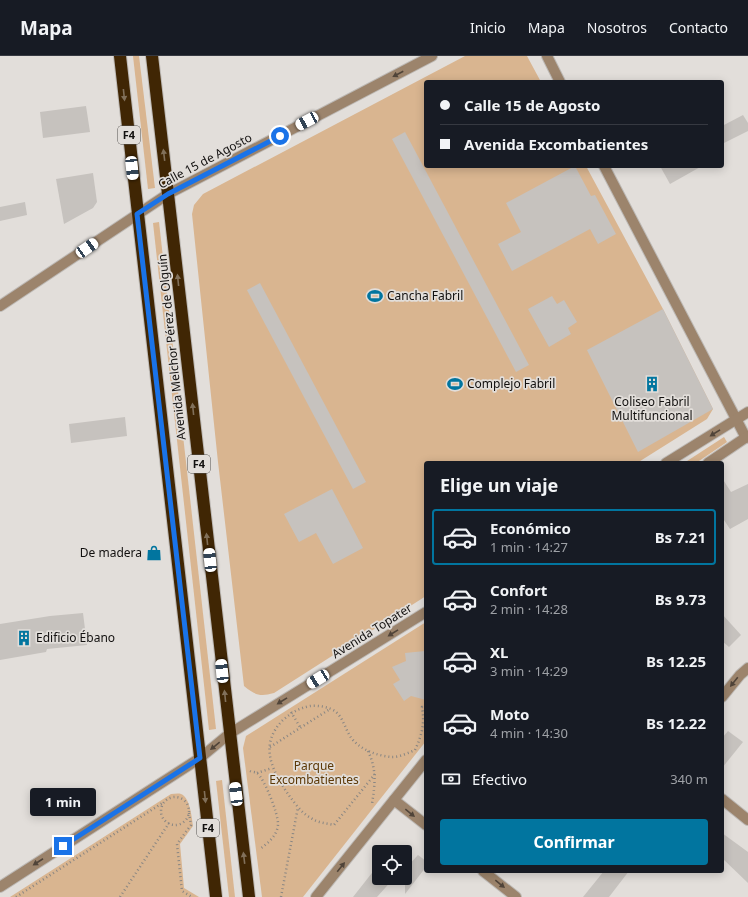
<!DOCTYPE html>
<html lang="es">
<meta charset="utf-8">
<style>
body{margin:0;font-family:"Noto Sans",sans-serif;background:#20242c;color:#f1f3f6;height:100vh;display:flex;flex-direction:column;font-size:15px;white-space:nowrap}
*{box-sizing:border-box;margin:0}
p{font-size:13px;color:#9ea1a6}
.icon{flex:none;width:22px;height:22px;fill:none;stroke:currentColor;stroke-width:2;stroke-linecap:round;stroke-linejoin:round}
.map{position:relative;flex:1;overflow:hidden}
.drawer{position:absolute;left:424px;top:405px;width:300px;height:412px;display:flex;flex-direction:column;background:#171b24;border-radius:4px;box-shadow:0 2px 10px #0003}
.drawer>*{flex:none}
.top-card{position:absolute;left:424px;top:24px;width:300px;height:88px;border-radius:4px;box-shadow:0 2px 10px #0003;display:grid;align-content:center;height:88px;padding:0 16px;background:#171b24}
.buttons{position:absolute;left:372px;top:789px;display:grid;gap:8px}
.buttons a{display:grid;place-items:center;width:40px;height:40px;border-radius:4px;background:#171b24;box-shadow:0 2px 10px #0003;font-size:20px}
.end{position:absolute;width:18px;height:18px;margin:-9px;border:5px solid #1a73e8;background:#fff;box-shadow:0 0 0 2px #fff}
.from{border-radius:50%}
.bubble{position:absolute;height:28px;border-radius:4px;background:#171b24;box-shadow:0 2px 10px #0003;font-size:13px;font-weight:700;line-height:28px;text-align:center}
.car{position:absolute;width:12px;height:24px;margin:-12px -6px;border-radius:5px;box-shadow:0 0 3px 1px #0007;background:linear-gradient(#fff 24%,#345 0 40%,#fff 0 76%,#345 0 86%,#fff 0)}
.top-card b{display:flex;align-items:center;gap:14px;height:38px;font-size:15px}
.top-card b+b{border-top:1px solid #363941}
.top-card i{width:10px;height:10px;background:#f1f3f6}
ul{padding:0;list-style:none}
li{display:flex;align-items:center;gap:12px;height:56px;margin:0 8px 6px;padding:0 8px;border:2px solid transparent;border-radius:4px}
li div{flex:1}
li b{display:block;font-size:15px}
li em{font-style:normal;font-weight:700}
li.on{border-color:#01759f}
li>.icon{width:36px;height:36px;stroke-width:1.5}
h2{padding:0 16px;font-size:18px;line-height:48px}
.pay{display:flex;align-items:center;gap:10px;height:44px;padding:0 16px;font-size:15px}
.pay p{margin-inline-start:auto}
.primary-button{display:flex;gap:8px;margin-top:auto;padding:8px 16px}
.primary-button a{flex:1;height:46px;border-radius:4px;background:#01759f;color:#fff;font-size:16px;font-weight:700;line-height:46px;text-align:center}
header{display:flex;align-items:center;gap:24px;box-sizing:border-box;height:56px;padding:0 20px;background:#171b24;border-bottom:1px solid #363941}
header strong{font-size:19px}
nav{display:flex;gap:22px;margin-inline-start:auto;font-size:14px}
.map>svg:first-child{display:block}
.green{fill:#d9b590}
.building{fill:#c6c2be}
.lines{fill:none;stroke-linecap:round;stroke-linejoin:round}
.street-casing{stroke:#bdb9b5;stroke-width:12}
.highway-casing{stroke:#bdb9b5;stroke-width:14}
.path{stroke:#898683;stroke-width:2.5;stroke-dasharray:1 3;stroke-linecap:butt}
.street{stroke:#9c846c;stroke-width:10}
.highway{stroke:#402604;stroke-width:12}
.oneway{fill:#504439}
.oneway2{fill:#81705a}
.route{stroke:#1a73e8;stroke-width:5}
.labels{text-anchor:middle;stroke-width:3.5;stroke-linejoin:round;paint-order:stroke}
.shield{fill:#e2deda;stroke:#504e4c;stroke-width:1}
.shield-label{font-size:11px;font-weight:bold;fill:#12100f}
.street-label{font-size:12px;fill:#12100f;stroke:#e2deda}
.poi-label{font-size:12px;fill:#12100f;stroke:#e2deda;text-anchor:start}
.park-label{font-size:12px;fill:#5c3806;stroke:#e2deda}
</style>
<header>
<strong>Mapa</strong>
<nav><a>Inicio</a><a>Mapa</a><a>Nosotros</a><a>Contacto</a></nav>
</header>
<div class="map">
<svg width="748" height="841" viewBox="0 0 748 841">
<rect width="100%" height="100%" fill="#e2deda"/>
<g class="green">
<path d="M 133,0 L 139,0 L 155,132 L 148,133 Z"/>
<path d="M 465,0 L 527,0 L 541,26 L 426,26 L 426,110 L 586,110 L 663,253 L 713,353 L 707,363 L 637,407 L 426,407 L 426,540 L 274,637 C 260,641 255,639 244,630 L 218,406 L 192,158 L 194,149 L 203,138 Z"/>
<path d="M 159,166 L 216,673 L 209,674 L 153,167 Z"/>
<path d="M 724,381 L 727,386 L 696,407 L 684,407 Z"/>
<path d="M 426,566 L 426,685 L 303,841 L 262,841 L 243,692 L 246,680 Z"/>
<path d="M 222,724 L 235,841 L 229,841 L 216,725 Z"/>
<path d="M 171,738 C 174,738 178,737 181,738 C 190,741 192,762 193,770 L 180,788 L 184,832 L 199,841 L 10,841 Z"/>
</g>
<g class="building">
<path d="M 86,50 L 90,76 L 43,82 L 40,56 Z"/>
<path d="M 743,59 L 748,67 L 748,75 L 722,88 L 722,70 Z"/>
<path d="M 405,76 L 529,309 L 516,316 L 392,83 Z"/>
<path d="M 575,110 L 591,140 L 595,139 L 616,178 L 598,188 L 590,173 L 512,215 L 498,188 L 521,176 L 506,147 Z"/>
<path d="M 660,110 L 702,110 L 670,128 Z"/>
<path d="M 93,117 L 97,146 L 93,152 L 64,168 L 56,123 Z"/>
<path d="M 25,146 L 27,159 L 0,165 L 0,151 Z"/>
<path d="M 260,227 L 366,426 L 353,433 L 247,234 Z"/>
<path d="M 552,240 L 557,248 L 564,244 L 577,266 L 568,272 L 571,278 L 549,291 L 528,253 Z"/>
<path d="M 663,253 L 713,353 L 638,396 L 587,294 Z"/>
<path d="M 125,361 L 127,380 L 71,387 L 69,368 Z"/>
<path d="M 722,422 L 731,436 L 748,428 L 748,463 L 730,473 L 722,461 Z"/>
<path d="M 332,433 L 363,492 L 333,508 L 316,477 L 299,486 L 284,458 Z"/>
<path d="M 83,557 L 87,589 L 47,593 L 46,596 L 0,604 L 0,568 L 50,560 Z"/>
<path d="M 722,558 L 741,579 L 729,591 L 722,585 Z"/>
<path d="M 425,595 L 426,602 L 426,644 L 411,640 L 404,645 L 393,628 L 400,624 L 392,611 L 406,605 L 405,597 Z"/>
<path d="M 728,675 L 743,686 L 722,712 L 722,682 Z"/>
<path d="M 722,777 L 748,796 L 748,827 L 722,802 Z"/>
<path d="M 418,799 L 426,805 L 426,811 L 405,838 L 405,813 Z"/>
<path d="M 379,808 L 379,822 L 394,822 L 377,841 L 353,841 Z"/>
<path d="M 604,815 L 629,815 L 609,841 L 583,841 Z"/>
</g>
<g class="lines">
<defs>
<g id="street">
<path d="M 547,0 L 560,26"/>
<path d="M 604,110 L 746,382"/>
<path d="M 0,250 L 168,138 L 432,0"/>
<path d="M 666,407 L 748,356"/>
<path d="M 708,407 L 748,380"/>
<path d="M 722,641 L 740,619 L 748,612"/>
<path d="M 722,743 L 748,764"/>
<path d="M 394,744 L 426,769"/>
<path d="M 483,815 L 516,841"/>
<path d="M 0,831 L 200,702 L 229,678 L 250,665 L 426,556"/>
<path d="M 316,841 L 426,704"/>
</g>
<g id="highway">
<path d="M 120,0 L 216,841"/>
<path d="M 152,0 L 168,138 L 249,841"/>
</g>
</defs>
<use href="#street" class="street-casing"/>
<use href="#highway" class="highway-casing"/>
<g class="path">
<path d="M 291,656 L 300,671"/>
<path d="M 270,691 L 330,653"/>
<path d="M 368,695 C 377,714 375,728 372,748"/>
<path d="M 250,715 C 252,716 255,716 257,717 C 264,722 279,759 278,769 C 277,780 268,787 260,793"/>
<path d="M 257,717 L 272,712"/>
<path d="M 375,718 L 334,769 C 326,767 318,767 311,762 C 301,757 294,746 288,738 C 271,713 259,688 283,664 C 291,657 299,652 310,650 C 318,649 330,651 336,656 C 343,662 345,672 350,680 C 358,693 377,700 392,701 C 400,701 408,697 415,694 C 422,679 425,667 422,651 L 426,651"/>
<circle cx="175" cy="755" r="14"/>
<path d="M 189,757 L 191,769 L 177,788 L 182,835 L 192,841"/>
<path d="M 16,841 L 164,746"/>
<path d="M 120,841 L 169,767"/>
<path d="M 281,841 L 298,751"/>
</g>
<use href="#street" class="street"/>
<use href="#highway" class="highway"/>
</g>
<defs><path id="oneway-solid" d="M-6-.8H1V-3.2L6.5 0L1 3.2V.8H-6Z"/></defs>
<g class="oneway">
<use href="#oneway-solid" transform="translate(398 18) rotate(152)"/>
<use href="#oneway-solid" transform="translate(715 377) rotate(148)"/>
<use href="#oneway-solid" transform="translate(393 577) rotate(148)"/>
<use href="#oneway-solid" transform="translate(734 626) rotate(129)"/>
<use href="#oneway-solid" transform="translate(282 645) rotate(148)"/>
<use href="#oneway-solid" transform="translate(215 690) rotate(141)"/>
<use href="#oneway-solid" transform="translate(410 757) rotate(39)"/>
<use href="#oneway-solid" transform="translate(38 806) rotate(147)"/>
<use href="#oneway-solid" transform="translate(341 811) rotate(-51)"/>
<use href="#oneway-solid" transform="translate(500 828) rotate(39)"/>
</g>
<g class="oneway2">
<use href="#oneway-solid" transform="translate(124 39) rotate(84)"/>
<use href="#oneway-solid" transform="translate(164 99) rotate(-97)"/>
<use href="#oneway-solid" transform="translate(178 224) rotate(-96)"/>
<use href="#oneway-solid" transform="translate(193 353) rotate(-96)"/>
<use href="#oneway-solid" transform="translate(207 483) rotate(-96)"/>
<use href="#oneway-solid" transform="translate(225 640) rotate(-96)"/>
<use href="#oneway-solid" transform="translate(205 741) rotate(84)"/>
<use href="#oneway-solid" transform="translate(244 802) rotate(-97)"/>
</g>
<g class="lines">
<path class="route" d="M 63,790 L 200,702 L 137,158 L 168,138 L 280,80"/>
</g>
<defs>
<symbol id="stadium-bare" viewBox="-9 -9 18 18"><path d="M0-5a6.5 5 0 1 0 0 10a6.5 5 0 1 0 0-10ZM-3.5-1.8h7v3.6h-7Z" fill="#01759f" stroke="#e2deda" stroke-width="2.5" paint-order="stroke"/></symbol>
<symbol id="building-bare" viewBox="-9 -9 18 18"><path d="M-4-6H4V6H1V3H-1V6H-4ZM-2.5-4.3h1.7v1.8h-1.7ZM.8-4.3h1.7v1.8H.8ZM-2.5-1h1.7V.8h-1.7ZM.8-1h1.7V.8H.8Z" fill="#01759f" stroke="#e2deda" stroke-width="2.5" paint-order="stroke"/></symbol>
<symbol id="shop-bare" viewBox="-9 -9 18 18"><path d="M-5-2.5h2.3a2.7 3.5 0 0 1 5.4 0H5L5.5 6h-11ZM-1.5-2.5h3a1.5 2.3 0 0 0-3 0Z" fill="#01759f" stroke="#e2deda" stroke-width="2.5" paint-order="stroke"/></symbol>
</defs>
<g fill-rule="evenodd">
<use href="#stadium-bare" x="364" y="229" width="22" height="22"/>
<use href="#stadium-bare" x="444" y="317" width="22" height="22"/>
<use href="#building-bare" x="641" y="317" width="22" height="22"/>
<use href="#shop-bare" x="143" y="486" width="22" height="22"/>
<use href="#building-bare" x="13" y="571" width="22" height="22"/>
</g>
<g class="labels">
<g class="shield">
<rect x="118" y="70" width="22" height="18" rx="3"/>
<rect x="188" y="399" width="22" height="18" rx="3"/>
<rect x="197" y="763" width="22" height="18" rx="3"/>
</g>
<g class="shield-label">
<text x="129" y="83">F4</text>
<text x="199" y="412">F4</text>
<text x="208" y="776">F4</text>
</g>
<g class="street-label">
<text transform="translate(205 105) rotate(-28)" y="4">Calle 15 de Agosto</text>
<text transform="translate(172 291) rotate(-96)" y="4">Avenida Melchor Pérez de Olguín</text>
<text transform="translate(372 575) rotate(-32)" y="4">Avenida Topater</text>
</g>
<g class="poi-label">
<text x="387" y="244">Cancha Fabril</text>
<text x="467" y="332">Complejo Fabril</text>
<text x="652" y="350" text-anchor="middle">Coliseo Fabril<tspan x="652" dy="14">Multifuncional</tspan></text>
<text x="142" y="501" text-anchor="end">De madera</text>
<text x="36" y="586">Edificio Ébano</text>
</g>
<g class="park-label">
<text x="314" y="714">Parque<tspan x="314" dy="14">Excombatientes</tspan></text>
</g>
</g>
</svg>
<div class="buttons">
<a><svg class="icon" aria-label="locate" viewBox="0 0 24 24"><circle cx="12" cy="12" r="6"/><path d="M12 2v4M12 18v4M2 12h4M18 12h4"/></svg></a>
</div>
<i class="end from" style="left:280px;top:80px"></i>
<i class="end" style="left:63px;top:790px"></i>
<div class="bubble" style="left:30px;top:732px;width:66px">1 min</div>
<i class="car" style="left:307px;top:65px;rotate:242deg"></i>
<i class="car" style="left:132px;top:112px;rotate:174deg"></i>
<i class="car" style="left:87px;top:192px;rotate:56deg"></i>
<i class="car" style="left:210px;top:504px;rotate:354deg"></i>
<i class="car" style="left:222px;top:615px;rotate:354deg"></i>
<i class="car" style="left:318px;top:623px;rotate:238deg"></i>
<i class="car" style="left:236px;top:738px;rotate:353deg"></i>
<div class="top-card">
<b><i class="from"></i>Calle 15 de Agosto</b>
<b><i></i>Avenida Excombatientes</b>
</div>
<section class="drawer">
<h2>Elige un viaje</h2>
<ul>
<li class="on"><svg class="icon" aria-label="car" viewBox="0 0 24 24"><path d="M5 17H2v-5l4-1 3-4h7l3 4 3 1v5h-3M9 17h6M6 11h13"/><circle cx="7" cy="17" r="2"/><circle cx="17" cy="17" r="2"/></svg><div><b>Económico</b><p>1 min · 14:27</p></div><em>Bs 7.21</em></li>
<li><svg class="icon" aria-label="car" viewBox="0 0 24 24"><path d="M5 17H2v-5l4-1 3-4h7l3 4 3 1v5h-3M9 17h6M6 11h13"/><circle cx="7" cy="17" r="2"/><circle cx="17" cy="17" r="2"/></svg><div><b>Confort</b><p>2 min · 14:28</p></div><em>Bs 9.73</em></li>
<li><svg class="icon" aria-label="car" viewBox="0 0 24 24"><path d="M5 17H2v-5l4-1 3-4h7l3 4 3 1v5h-3M9 17h6M6 11h13"/><circle cx="7" cy="17" r="2"/><circle cx="17" cy="17" r="2"/></svg><div><b>XL</b><p>3 min · 14:29</p></div><em>Bs 12.25</em></li>
<li><svg class="icon" aria-label="car" viewBox="0 0 24 24"><path d="M5 17H2v-5l4-1 3-4h7l3 4 3 1v5h-3M9 17h6M6 11h13"/><circle cx="7" cy="17" r="2"/><circle cx="17" cy="17" r="2"/></svg><div><b>Moto</b><p>4 min · 14:30</p></div><em>Bs 12.22</em></li>
</ul>
<div class="pay"><svg class="icon" aria-label="cash" viewBox="0 0 24 24"><path d="M3 7h18v10H3z"/><circle cx="12" cy="12" r="2"/></svg>Efectivo<p>340 m</p></div>
<div class="primary-button"><a>Confirmar</a></div>
</section>
</div>
